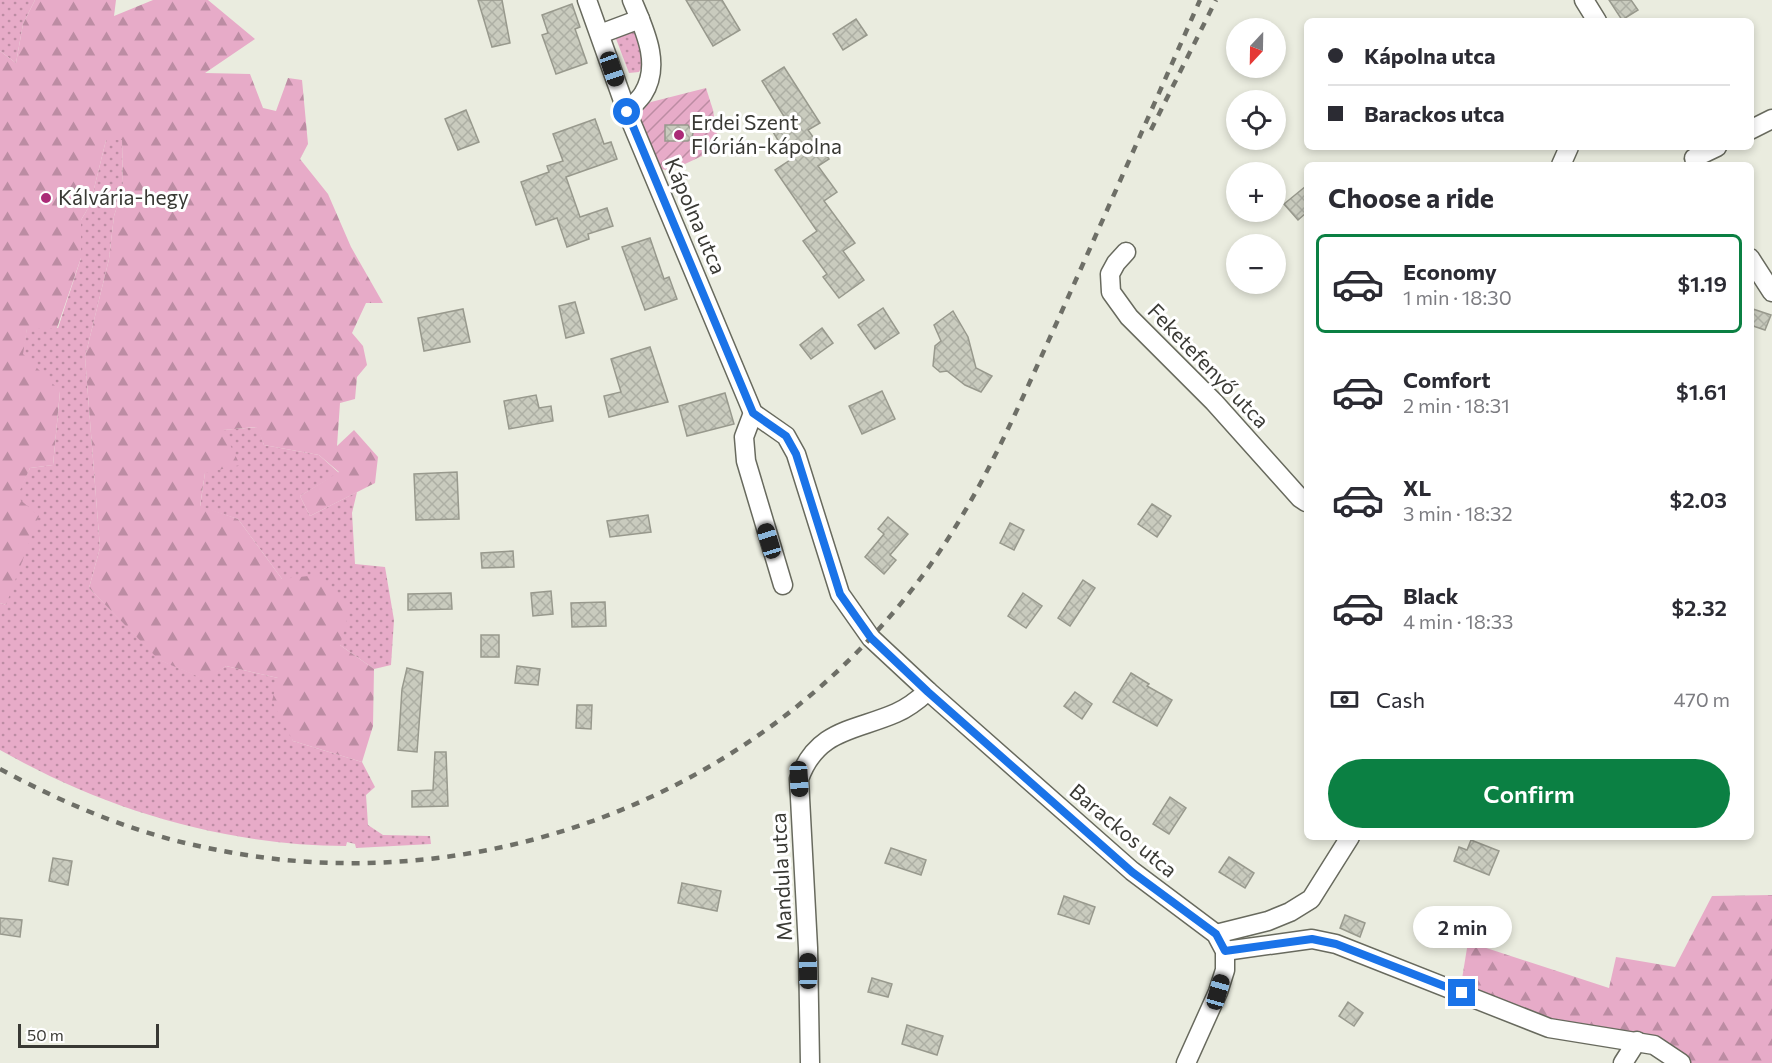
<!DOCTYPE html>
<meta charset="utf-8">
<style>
body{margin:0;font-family:Commissioner,sans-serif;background:#f7f7f7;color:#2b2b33;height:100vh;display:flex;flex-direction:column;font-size:22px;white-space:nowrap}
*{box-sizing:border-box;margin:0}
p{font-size:20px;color:#7c7c81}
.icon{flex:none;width:33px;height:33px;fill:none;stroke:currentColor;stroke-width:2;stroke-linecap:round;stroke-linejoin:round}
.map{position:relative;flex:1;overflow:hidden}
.sheet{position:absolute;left:1304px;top:162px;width:450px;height:678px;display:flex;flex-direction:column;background:#fff;border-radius:9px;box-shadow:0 3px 9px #0003}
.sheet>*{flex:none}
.banner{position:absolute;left:1304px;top:18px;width:450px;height:132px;border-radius:9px;box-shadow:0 3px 9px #0003;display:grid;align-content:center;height:132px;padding:0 24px;background:#fff}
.needle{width:39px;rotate:202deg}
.fabs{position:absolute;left:1226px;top:18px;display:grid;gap:12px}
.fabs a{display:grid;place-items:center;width:60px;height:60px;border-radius:50%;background:#fff;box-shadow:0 3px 9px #0003;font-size:30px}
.scale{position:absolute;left:18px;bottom:15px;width:141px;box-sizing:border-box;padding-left:6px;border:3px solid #393934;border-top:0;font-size:16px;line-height:21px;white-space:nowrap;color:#393934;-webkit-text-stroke:4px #fff;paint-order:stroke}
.end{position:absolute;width:27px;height:27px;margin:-14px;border:8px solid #1a73e8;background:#fff;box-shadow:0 0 0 3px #fff}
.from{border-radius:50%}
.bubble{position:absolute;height:42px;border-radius:21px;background:#fff;box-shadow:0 3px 9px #0003;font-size:20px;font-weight:600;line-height:42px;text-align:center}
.car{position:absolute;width:18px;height:36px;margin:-18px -9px;border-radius:8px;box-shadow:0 0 4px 2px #0007;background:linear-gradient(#222 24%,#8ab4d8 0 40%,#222 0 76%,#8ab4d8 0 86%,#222 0)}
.banner b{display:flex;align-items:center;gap:21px;height:57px;font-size:22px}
.banner b+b{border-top:2px solid #e1e1e2}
.banner i{width:15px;height:15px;background:#2b2b33}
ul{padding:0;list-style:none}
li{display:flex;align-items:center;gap:18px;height:99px;margin:0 12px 9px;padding:0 12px;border:3px solid transparent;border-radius:9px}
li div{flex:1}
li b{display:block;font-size:22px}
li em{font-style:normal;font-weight:600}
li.selected{border-color:#0b8043}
li>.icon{width:54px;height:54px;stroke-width:1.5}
h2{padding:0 24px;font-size:27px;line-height:72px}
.pay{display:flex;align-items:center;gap:15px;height:66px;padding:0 24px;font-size:22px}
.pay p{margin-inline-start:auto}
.action{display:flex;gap:12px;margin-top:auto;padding:12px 24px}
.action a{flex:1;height:69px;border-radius:36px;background:#0b8043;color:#fff;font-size:24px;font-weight:600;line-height:69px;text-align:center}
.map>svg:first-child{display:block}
.grass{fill:url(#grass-dots)}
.forest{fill:url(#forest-firs)}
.garden{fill:url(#garden-furrows)}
.building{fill:url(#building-cross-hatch);stroke:#98998d;stroke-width:1.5}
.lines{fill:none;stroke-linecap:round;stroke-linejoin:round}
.street-casing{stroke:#686a5e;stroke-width:21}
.street{stroke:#fff;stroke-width:18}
.rail{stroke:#6e6f67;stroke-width:4.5;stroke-dasharray:8 8;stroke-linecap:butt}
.route{stroke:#1a73e8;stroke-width:8}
.poi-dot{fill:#ab2a77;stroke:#fff;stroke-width:2}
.labels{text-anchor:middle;stroke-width:6;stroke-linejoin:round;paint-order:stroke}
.poi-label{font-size:21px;fill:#393934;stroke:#fff;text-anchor:start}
.street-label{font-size:21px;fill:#393934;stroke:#fff}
</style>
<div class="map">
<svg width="1772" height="1063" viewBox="0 0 1772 1063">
<defs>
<pattern id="grass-dots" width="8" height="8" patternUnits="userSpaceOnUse" patternTransform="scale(1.5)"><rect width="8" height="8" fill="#e7abc8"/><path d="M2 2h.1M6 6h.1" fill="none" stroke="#bc8ca3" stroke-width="1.8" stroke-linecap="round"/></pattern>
<pattern id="forest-firs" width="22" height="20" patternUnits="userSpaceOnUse" patternTransform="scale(1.5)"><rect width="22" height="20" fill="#e7abc8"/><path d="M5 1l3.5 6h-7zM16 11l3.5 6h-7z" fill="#bc8ca3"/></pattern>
<pattern id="garden-furrows" width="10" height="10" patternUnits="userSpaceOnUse" patternTransform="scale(1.5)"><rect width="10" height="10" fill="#e7abc8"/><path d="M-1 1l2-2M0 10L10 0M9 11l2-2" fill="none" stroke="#bc8ca3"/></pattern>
<pattern id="building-cross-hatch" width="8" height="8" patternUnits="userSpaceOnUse" patternTransform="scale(1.5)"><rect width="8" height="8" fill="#c9cbbe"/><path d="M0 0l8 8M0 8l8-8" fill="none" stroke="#adafa4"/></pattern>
</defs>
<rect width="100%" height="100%" fill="#eaecdf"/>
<g class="grass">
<path d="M 0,0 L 35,0 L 23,24 L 16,63 L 0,51 Z"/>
<path d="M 635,28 C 641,44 649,56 639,72 L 629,73 L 615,36 Z"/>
<path d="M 106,140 L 122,140 L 123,188 L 114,216 L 109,259 L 85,357 L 100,548 L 89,588 L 160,660 L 205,679 L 226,666 L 278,678 L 293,741 L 362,762 L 375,787 L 366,795 L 368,825 L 383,835 L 430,836 L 431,844 L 356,848 L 355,844 L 347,842 L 346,846 C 223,845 106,810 0,750 L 0,603 L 6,605 L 16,497 L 30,468 L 53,465 L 60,392 L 22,354 L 27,328 L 58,328 L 81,258 L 81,220 L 90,205 Z"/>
<path d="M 258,427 L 264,445 L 319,455 L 339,473 L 300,496 L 310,516 L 357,492 L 352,513 L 355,564 L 385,567 L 394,620 L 391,665 L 374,669 L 340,645 L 282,579 L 238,519 L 200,507 L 205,473 L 222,430 Z"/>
</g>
<g class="forest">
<path d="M 35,0 L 116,0 L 114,16 L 153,0 L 208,0 L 255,39 L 205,73 L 250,74 L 263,108 L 276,111 L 288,78 L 302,80 L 308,144 L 300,159 L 328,194 L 351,247 L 383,303 L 366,303 L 352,333 L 363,346 L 367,365 L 357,377 L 355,399 L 340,403 L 337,446 L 354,430 L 378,457 L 375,483 L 310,516 L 300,496 L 339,472 L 319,455 L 264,445 L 257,427 L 223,430 L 240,465 L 205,473 L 200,506 L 238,519 L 282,579 L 317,575 L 351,605 L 340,645 L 374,669 L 373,726 L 362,762 L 293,741 L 272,701 L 278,678 L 226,666 L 206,680 L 159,660 L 89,588 L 100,548 L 85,357 L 109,259 L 114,216 L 123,188 L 122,140 L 106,140 L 90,205 L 81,220 L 81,258 L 57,328 L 27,329 L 23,354 L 60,391 L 53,465 L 30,468 L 17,497 L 39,516 L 6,605 L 0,603 L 0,51 L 16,63 L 23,24 Z"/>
<path d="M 1772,895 L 1772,1063 L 1688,1063 L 1548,1023 L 1461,985 L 1468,942 L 1609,988 L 1616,957 L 1675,967 L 1712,896 Z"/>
</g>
<path class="garden" d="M 706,88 L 713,110 L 719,148 L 670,171 L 658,168 L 635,111 L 651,102 Z"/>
<g class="building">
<path d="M 478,0 L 502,0 L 510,43 L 492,47 Z"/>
<path d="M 686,0 L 722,0 L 740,30 L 713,46 Z"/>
<path d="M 1609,0 L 1631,0 L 1638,10 L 1622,20 Z"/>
<path d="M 572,4 L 580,27 L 575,29 L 587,63 L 556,74 L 542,35 L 548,33 L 542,15 Z"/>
<path d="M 856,19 L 867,35 L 843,50 L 833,34 Z"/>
<path d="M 784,67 L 820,123 L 808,130 L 829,159 L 818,166 L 837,192 L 824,201 L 855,243 L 843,251 L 864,280 L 839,298 L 823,277 L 827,274 L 803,241 L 817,231 L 775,170 L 790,160 L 770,127 L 785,118 L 762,81 Z"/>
<path d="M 466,110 L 479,142 L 458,150 L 445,119 Z"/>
<path d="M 595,119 L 604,144 L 611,142 L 617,159 L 566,177 L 580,217 L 607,208 L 613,226 L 588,234 L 589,239 L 567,247 L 557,218 L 536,225 L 521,182 L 549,172 L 547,166 L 563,161 L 553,134 Z"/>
<path d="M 665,125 L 688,125 L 693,133 L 692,138 L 688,141 L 665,141 Z"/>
<path d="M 1306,186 L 1306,213 L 1298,220 L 1284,204 Z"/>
<path d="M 650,238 L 664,279 L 669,277 L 677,299 L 645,310 L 622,247 Z"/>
<path d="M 575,302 L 584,333 L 566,338 L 559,306 Z"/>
<path d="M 883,308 L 899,333 L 875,349 L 858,325 Z"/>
<path d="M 1750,308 L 1771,315 L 1765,330 L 1750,325 Z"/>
<path d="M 463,309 L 470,342 L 424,351 L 418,318 Z"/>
<path d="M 953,311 L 968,337 L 976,368 L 992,376 L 981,392 L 965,385 L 947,371 L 940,372 L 933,366 L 935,346 L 941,341 L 934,325 Z"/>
<path d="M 822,328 L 833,343 L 811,359 L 800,345 Z"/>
<path d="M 650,347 L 668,402 L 609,417 L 604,396 L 621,392 L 611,359 Z"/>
<path d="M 882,391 L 895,419 L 862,434 L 849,406 Z"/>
<path d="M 725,393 L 734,424 L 687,436 L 679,406 Z"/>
<path d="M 536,395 L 539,408 L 551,406 L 553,421 L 509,429 L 504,401 Z"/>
<path d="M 457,472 L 459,519 L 416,520 L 414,474 Z"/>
<path d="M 1152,504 L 1171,516 L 1157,537 L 1138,524 Z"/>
<path d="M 648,515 L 651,532 L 610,537 L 607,521 Z"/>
<path d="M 888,517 L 908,534 L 890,555 L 896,560 L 884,574 L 865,557 L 884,534 L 878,529 Z"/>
<path d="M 1010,523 L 1024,530 L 1014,550 L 1000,543 Z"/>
<path d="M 513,551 L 514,567 L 482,568 L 481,553 Z"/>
<path d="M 1083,580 L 1095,588 L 1070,626 L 1058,618 Z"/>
<path d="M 551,591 L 553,614 L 533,616 L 531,593 Z"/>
<path d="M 451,593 L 452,609 L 408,610 L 408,594 Z"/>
<path d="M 1023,593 L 1042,606 L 1026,628 L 1008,616 Z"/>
<path d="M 605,602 L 606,626 L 572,627 L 571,603 Z"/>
<rect x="481" y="635" width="18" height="22"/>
<path d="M 517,666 L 540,669 L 538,685 L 515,683 Z"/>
<path d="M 407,668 L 423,672 L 417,752 L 398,750 L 402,689 Z"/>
<path d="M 1131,673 L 1149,684 L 1147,686 L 1172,700 L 1157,726 L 1113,702 Z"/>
<path d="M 1075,692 L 1092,704 L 1082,719 L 1064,706 Z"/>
<path d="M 577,705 L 592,705 L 591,729 L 576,728 Z"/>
<path d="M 435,752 L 446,752 L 448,806 L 412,807 L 412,791 L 433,790 Z"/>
<path d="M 1170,797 L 1186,808 L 1169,834 L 1153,824 Z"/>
<path d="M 1471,840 L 1499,851 L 1489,875 L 1454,861 L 1459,847 L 1467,850 Z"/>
<path d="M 891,848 L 926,860 L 921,875 L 885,863 Z"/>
<path d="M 1229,857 L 1254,873 L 1245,888 L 1219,872 Z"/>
<path d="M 53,858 L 72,861 L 68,885 L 49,881 Z"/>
<path d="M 682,883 L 721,891 L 717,911 L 678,903 Z"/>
<path d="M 1064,896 L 1095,907 L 1089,924 L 1058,914 Z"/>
<path d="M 1345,915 L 1365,923 L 1360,937 L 1340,928 Z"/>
<path d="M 0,918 L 22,920 L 20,937 L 0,934 Z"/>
<path d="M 872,978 L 892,984 L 888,997 L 868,992 Z"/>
<path d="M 1348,1002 L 1363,1013 L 1354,1026 L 1339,1016 Z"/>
<path d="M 907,1025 L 943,1036 L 937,1055 L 902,1044 Z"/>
</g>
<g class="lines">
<defs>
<g id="street">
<path d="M 587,0 L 627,112 L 753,413 L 786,436 L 796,454 L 840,594 L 871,638 L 928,691 L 1132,871 L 1216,934 L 1225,951 L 1225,970 L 1218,992 L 1186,1063"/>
<path d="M 1584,0 L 1597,21"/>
<path d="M 600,34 L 640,19"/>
<path d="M 627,112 C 632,106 639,100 643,94 C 662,64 644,29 632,0"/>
<path d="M 1750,130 L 1772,119"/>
<path d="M 1694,158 L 1717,147"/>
<path d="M 1561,165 L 1569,147"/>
<path d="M 1126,252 L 1116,263 L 1110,274 L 1111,292 L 1129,317 L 1214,402 L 1300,498 L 1306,502"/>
<path d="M 1750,258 L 1772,292"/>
<path d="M 753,413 L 744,437 L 746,461 L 783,585"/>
<path d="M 1216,934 L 1268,921 L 1290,912 L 1311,899 L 1350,837"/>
<path d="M 1225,951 L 1312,939 L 1336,944 L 1549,1028 L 1654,1045 L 1681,1063"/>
<path d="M 810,1063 L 808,948 L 799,779 C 817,729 855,731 896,713 C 908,708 918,700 928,691"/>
<path d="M 1623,1063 L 1637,1041"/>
</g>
</defs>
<use href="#street" class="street-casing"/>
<use href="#street" class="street"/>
<g class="rail">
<path d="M 1151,130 L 1216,0"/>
<path d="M 0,769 C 65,804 131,832 203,847 C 481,908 771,793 933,561 C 985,487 1020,403 1057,322 C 1105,215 1153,107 1200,0"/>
</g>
</g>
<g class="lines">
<path class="route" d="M 627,112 L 753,413 L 786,436 L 796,454 L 840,594 L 871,638 L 928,692 L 1132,872 L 1216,934 L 1225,951 L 1312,939 L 1336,944 L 1462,993"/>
</g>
<g class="poi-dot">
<circle cx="679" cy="135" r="6"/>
<circle cx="46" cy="198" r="6"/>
</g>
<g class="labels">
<g class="poi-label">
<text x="691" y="130">Erdei Szent<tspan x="691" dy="24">Flórián-kápolna</tspan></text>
<text x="58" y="205">Kálvária-hegy</text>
</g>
<g class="street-label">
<text transform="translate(695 216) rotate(67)" y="7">Kápolna utca</text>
<text transform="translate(1208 366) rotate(46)" y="7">Feketefenyő utca</text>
<text transform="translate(1123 831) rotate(40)" y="7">Barackos utca</text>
<text transform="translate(782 877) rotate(-93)" y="7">Mandula utca</text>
</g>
</g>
</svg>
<div class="fabs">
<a><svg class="needle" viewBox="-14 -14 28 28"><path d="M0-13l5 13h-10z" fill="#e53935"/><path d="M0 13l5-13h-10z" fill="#7c7c81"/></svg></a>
<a><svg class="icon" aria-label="locate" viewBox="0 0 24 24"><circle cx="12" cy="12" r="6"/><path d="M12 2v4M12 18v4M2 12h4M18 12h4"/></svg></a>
<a>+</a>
<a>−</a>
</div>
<div class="scale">50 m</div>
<i class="end from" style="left:627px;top:112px"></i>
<i class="end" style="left:1462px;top:993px"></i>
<div class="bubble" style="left:1413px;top:906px;width:99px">2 min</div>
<i class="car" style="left:612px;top:69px;rotate:161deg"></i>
<i class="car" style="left:769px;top:541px;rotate:343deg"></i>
<i class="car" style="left:799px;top:779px;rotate:177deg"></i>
<i class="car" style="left:808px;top:971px;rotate:359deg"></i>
<i class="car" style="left:1218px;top:992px;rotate:16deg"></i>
<div class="banner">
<b><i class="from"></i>Kápolna utca</b>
<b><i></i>Barackos utca</b>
</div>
<section class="sheet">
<h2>Choose a ride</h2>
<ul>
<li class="selected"><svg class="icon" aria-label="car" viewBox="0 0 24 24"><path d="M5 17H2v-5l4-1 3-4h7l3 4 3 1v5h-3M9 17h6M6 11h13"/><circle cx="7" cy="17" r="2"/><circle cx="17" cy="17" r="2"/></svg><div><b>Economy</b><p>1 min · 18:30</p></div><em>$1.19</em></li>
<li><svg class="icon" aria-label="car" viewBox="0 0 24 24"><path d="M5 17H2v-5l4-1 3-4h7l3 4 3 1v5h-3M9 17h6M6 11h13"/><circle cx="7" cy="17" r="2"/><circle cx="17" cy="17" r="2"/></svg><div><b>Comfort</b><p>2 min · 18:31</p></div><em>$1.61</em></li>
<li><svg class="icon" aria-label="car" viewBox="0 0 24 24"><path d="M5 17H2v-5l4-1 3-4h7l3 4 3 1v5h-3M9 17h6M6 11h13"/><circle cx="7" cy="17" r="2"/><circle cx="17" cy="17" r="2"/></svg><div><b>XL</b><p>3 min · 18:32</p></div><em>$2.03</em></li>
<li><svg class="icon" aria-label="car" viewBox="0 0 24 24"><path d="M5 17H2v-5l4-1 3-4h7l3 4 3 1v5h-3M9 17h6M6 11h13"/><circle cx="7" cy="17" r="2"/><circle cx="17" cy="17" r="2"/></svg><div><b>Black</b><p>4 min · 18:33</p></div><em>$2.32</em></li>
</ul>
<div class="pay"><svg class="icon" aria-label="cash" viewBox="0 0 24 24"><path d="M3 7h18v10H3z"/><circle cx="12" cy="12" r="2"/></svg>Cash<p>470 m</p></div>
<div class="action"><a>Confirm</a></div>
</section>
</div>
